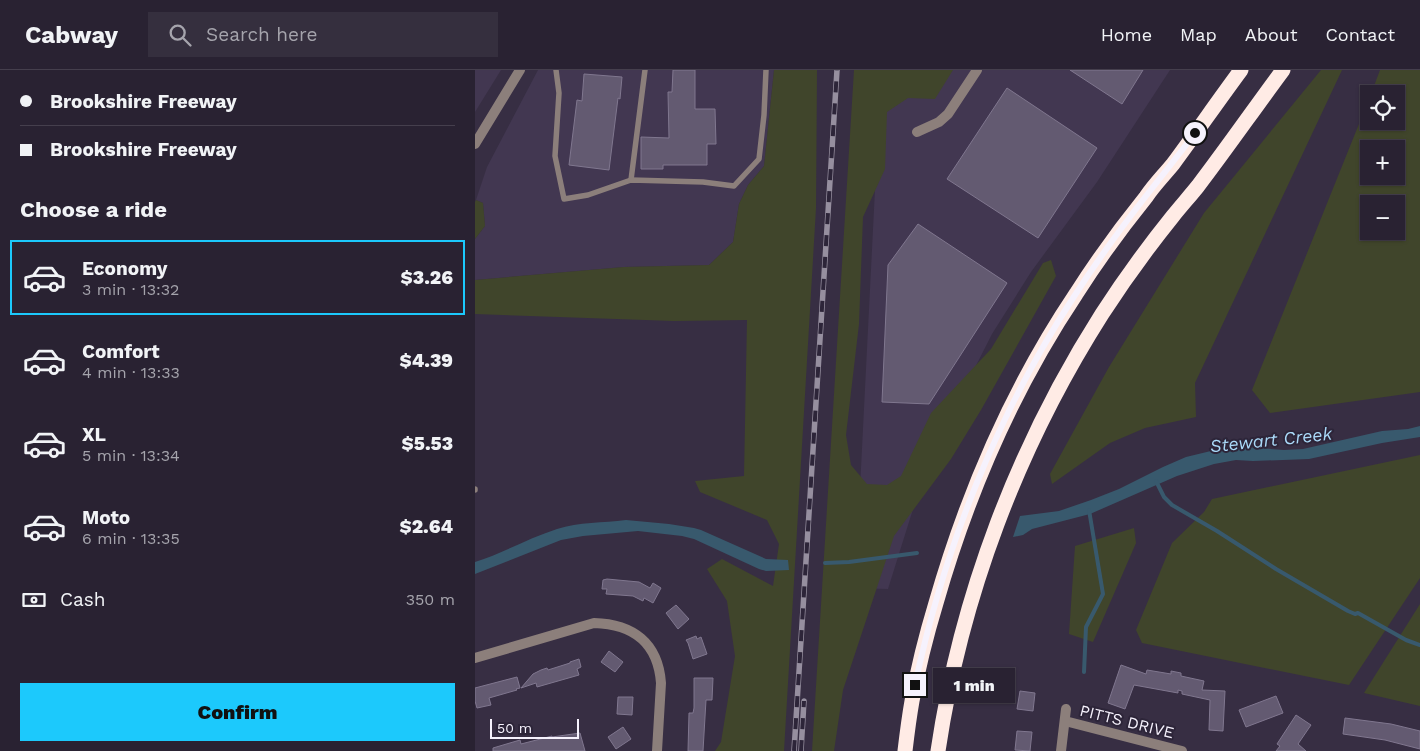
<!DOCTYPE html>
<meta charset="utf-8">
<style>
body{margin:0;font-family:"Work Sans",sans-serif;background:#352f3e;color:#f1f3f6;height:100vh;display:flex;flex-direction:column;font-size:19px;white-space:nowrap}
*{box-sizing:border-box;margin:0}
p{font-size:16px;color:#a5a4ac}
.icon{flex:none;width:28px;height:28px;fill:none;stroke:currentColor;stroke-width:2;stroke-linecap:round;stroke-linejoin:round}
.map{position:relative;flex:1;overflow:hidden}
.panel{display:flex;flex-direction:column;background:#292232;width:475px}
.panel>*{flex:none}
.hud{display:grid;align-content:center;height:110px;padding:0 20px;background:#292232}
.tools{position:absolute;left:885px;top:15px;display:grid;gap:10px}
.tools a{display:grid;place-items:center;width:45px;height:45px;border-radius:0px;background:#292232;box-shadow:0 1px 4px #0004,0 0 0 1px #453f4d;font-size:25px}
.scale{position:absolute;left:15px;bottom:12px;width:89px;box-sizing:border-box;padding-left:5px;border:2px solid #f6f2fd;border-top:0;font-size:14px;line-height:18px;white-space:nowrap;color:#f6f2fd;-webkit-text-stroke:4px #2d2539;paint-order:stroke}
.end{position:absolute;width:22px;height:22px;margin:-11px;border:6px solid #f6f2fd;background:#111;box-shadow:0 0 0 2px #111}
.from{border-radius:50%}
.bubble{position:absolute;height:35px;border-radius:0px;background:#292232;box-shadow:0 1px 4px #0004,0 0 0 1px #453f4d;font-size:16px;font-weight:800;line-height:35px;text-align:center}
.hud b{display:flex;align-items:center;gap:18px;height:48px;font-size:19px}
.hud b+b{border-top:1px solid #453f4d}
.hud i{width:12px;height:12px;background:#f1f3f6}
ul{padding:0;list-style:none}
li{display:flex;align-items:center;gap:15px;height:75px;margin:0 10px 8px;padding:0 10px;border:2px solid transparent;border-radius:0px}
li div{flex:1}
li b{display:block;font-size:19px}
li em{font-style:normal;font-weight:800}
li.active{border-color:#1cc9fc}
li>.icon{width:45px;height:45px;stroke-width:1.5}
h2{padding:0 20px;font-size:22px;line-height:60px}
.pay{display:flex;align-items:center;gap:12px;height:55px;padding:0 20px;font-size:19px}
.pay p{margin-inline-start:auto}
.primary-button{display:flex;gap:10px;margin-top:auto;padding:10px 20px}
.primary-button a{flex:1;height:58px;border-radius:0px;background:#1cc9fc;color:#111;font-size:20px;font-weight:800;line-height:58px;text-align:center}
header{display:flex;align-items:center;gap:30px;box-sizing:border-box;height:70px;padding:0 25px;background:#292232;border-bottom:1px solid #453f4d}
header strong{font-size:24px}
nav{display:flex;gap:28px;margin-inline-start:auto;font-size:18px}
.search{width:350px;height:45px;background:#352f3e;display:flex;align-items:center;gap:12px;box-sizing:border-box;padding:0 18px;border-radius:0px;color:#a5a4ac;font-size:19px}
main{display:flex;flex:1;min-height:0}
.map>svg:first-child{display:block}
.built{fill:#423751}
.green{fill:#40452b;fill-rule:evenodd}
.water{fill:#38596d}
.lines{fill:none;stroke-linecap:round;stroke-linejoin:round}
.stream{stroke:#38596d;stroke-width:4}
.building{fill:#635a71;stroke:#80778f}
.lane{stroke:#8c7f7b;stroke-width:5.5}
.street{stroke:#8c7f7b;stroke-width:10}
.highway{stroke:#ffebe5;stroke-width:15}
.rail-casing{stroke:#968f9f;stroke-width:5.5}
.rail{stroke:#2d2539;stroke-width:4;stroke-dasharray:11;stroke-linecap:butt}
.route{stroke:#f6f2fd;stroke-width:6}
.labels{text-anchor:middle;stroke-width:4;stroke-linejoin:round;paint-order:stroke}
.street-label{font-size:16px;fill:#f6f2fd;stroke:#2d2539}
.water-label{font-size:18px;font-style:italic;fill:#aad9f8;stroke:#2d2539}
</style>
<header>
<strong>Cabway</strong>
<div class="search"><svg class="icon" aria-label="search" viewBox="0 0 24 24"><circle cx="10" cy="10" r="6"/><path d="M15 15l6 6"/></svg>Search here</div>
<nav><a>Home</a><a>Map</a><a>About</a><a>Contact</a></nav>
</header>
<main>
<section class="panel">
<div class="hud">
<b><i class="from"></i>Brookshire Freeway</b>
<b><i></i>Brookshire Freeway</b>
</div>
<h2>Choose a ride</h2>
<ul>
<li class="active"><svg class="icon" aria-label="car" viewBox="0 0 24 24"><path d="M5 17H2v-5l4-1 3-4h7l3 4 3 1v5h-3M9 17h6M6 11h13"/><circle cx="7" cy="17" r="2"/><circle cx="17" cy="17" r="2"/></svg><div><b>Economy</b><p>3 min · 13:32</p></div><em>$3.26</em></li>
<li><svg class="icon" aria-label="car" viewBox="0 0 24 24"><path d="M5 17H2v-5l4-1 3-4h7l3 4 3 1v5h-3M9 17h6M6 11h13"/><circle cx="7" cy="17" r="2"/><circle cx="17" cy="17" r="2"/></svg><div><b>Comfort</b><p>4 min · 13:33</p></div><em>$4.39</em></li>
<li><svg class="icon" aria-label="car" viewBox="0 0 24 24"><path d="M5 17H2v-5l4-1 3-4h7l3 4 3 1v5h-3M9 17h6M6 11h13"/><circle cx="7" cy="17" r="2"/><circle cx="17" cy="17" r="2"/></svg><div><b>XL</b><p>5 min · 13:34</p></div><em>$5.53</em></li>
<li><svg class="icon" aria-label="car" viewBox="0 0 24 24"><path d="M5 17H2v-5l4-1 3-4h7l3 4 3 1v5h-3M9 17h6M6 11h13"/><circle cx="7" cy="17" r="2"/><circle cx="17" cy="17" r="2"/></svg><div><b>Moto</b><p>6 min · 13:35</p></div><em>$2.64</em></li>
</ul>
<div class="pay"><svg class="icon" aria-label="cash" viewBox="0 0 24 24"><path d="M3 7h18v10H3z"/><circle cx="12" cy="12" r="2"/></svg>Cash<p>350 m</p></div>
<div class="primary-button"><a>Confirm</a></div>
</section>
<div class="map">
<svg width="945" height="681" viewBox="0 0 945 681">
<rect width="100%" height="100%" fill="#372e43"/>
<g class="built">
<path d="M 0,0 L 26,0 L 0,42 Z"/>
<path d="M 63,0 L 299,0 L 289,96 L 273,115 L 264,134 L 258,172 L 234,195 L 149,197 L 0,210 L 0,169 L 10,156 L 8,133 L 1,130 L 12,97 Z"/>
<path d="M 406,0 L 695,0 L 622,112 L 556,202 L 517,264 L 477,343 L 444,420 L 413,519 L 380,518 Z"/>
</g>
<g class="green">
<path d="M 299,0 L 342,0 L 341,138 L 309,681 L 240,681 L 246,672 L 260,586 L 252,531 L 232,499 L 247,489 L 298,516 L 304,474 L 292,450 L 225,422 L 220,411 L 269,406 L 272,250 L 199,251 L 0,244 L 0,210 L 149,197 L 234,195 L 258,172 L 264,134 L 273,115 L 289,96 Z"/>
<path d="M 379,0 L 478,0 L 460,29 L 433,28 L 412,42 L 410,99 L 388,147 L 384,254 L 371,365 L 376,395 L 392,414 L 412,415 L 426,406 L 456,343 L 516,279 L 568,193 L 576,190 L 581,206 L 506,340 L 476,389 L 419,466 L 368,620 L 359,681 L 337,681 Z"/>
<path d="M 846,0 L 867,0 L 720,313 L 721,347 L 670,358 L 635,373 L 577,414 L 575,404 L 634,297 L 729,143 Z"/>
<path d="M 905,0 L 945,0 L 945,322 L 795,343 L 777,320 L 894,29 L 894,51 L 921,51 L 921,24 L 896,24 ZM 894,79 L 921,79 L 921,106 L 894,106 ZM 894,134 L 921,134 L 921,161 L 894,161 Z"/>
<path d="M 1,130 L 8,133 L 10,156 L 0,169 L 0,132 Z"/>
<path d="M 945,385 L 945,508 L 874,615 L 667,573 L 661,560 L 697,473 L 729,442 L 737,429 Z"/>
<path d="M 659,458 L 661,473 L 618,572 L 594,564 L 600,476 Z"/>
<path d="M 945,534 L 945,636 L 889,623 Z"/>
</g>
<g class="water">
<path d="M 945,356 L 945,367 L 907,373 L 834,389 L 778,391 L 761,390 L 739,394 L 702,406 L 615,444 L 557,459 L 548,465 L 538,467 L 545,446 L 584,441 L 616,430 L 644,419 L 688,397 L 711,387 L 740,380 L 771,377 L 809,380 L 828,379 L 907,361 L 933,359 Z"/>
<path d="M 151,450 L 194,454 L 219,458 L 226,460 L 291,489 L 313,490 L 314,500 L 291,501 L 284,499 L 219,469 L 207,466 L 163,461 L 108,466 L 86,470 L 0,504 L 0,492 C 28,483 54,468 82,459 C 104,452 128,453 151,450 Z"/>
</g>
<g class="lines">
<g class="stream">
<path d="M 681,411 L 689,427 L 697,435 L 742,461 L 801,499 L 873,541 L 880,544 L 883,543 L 931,570 L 945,575"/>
<path d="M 350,493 L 374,492 L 442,483"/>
<path d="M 609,602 L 611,557 L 628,524 L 614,440"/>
</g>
</g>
<g class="building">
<path d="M 198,0 L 220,0 L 220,39 L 240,39 L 241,74 L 232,74 L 232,95 L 188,95 L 188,99 L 166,99 L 166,67 L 194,68 L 193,22 L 197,22 Z"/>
<path d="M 595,0 L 668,0 L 647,34 Z"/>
<path d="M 109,4 L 147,7 L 145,29 L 143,28 L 134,100 L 94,95 L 102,30 L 107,31 Z"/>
<path d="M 532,18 L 622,78 L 563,168 L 472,109 Z"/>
<path d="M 443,154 L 532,213 L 454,334 L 407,332 L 413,195 Z"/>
<path d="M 132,509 L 164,512 L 175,518 L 178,513 L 186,518 L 178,533 L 169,528 L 168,531 L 158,526 L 131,524 L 132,519 L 127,519 L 128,510 Z"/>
<path d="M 201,535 L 214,549 L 203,559 L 191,543 Z"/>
<path d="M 221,566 L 222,569 L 226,567 L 232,584 L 218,589 L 213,573 L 211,570 Z"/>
<path d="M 134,581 L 148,592 L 140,602 L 126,592 Z"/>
<path d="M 104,589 L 106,597 L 102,599 L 104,605 L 62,617 L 61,613 L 46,618 L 58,604 L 66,600 L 72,598 L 73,600 L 95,593 L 95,592 Z"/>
<path d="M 646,595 L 671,604 L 672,600 L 696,604 L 696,601 L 706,603 L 706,606 L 729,611 L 727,620 L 750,621 L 748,661 L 734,660 L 735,630 L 707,624 L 707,621 L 703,620 L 703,623 L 659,615 L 650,639 L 633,633 Z"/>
<path d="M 42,607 L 45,618 L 41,619 L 42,620 L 14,628 L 16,635 L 2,638 L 0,631 L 0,618 Z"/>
<path d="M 219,608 L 238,608 L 237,630 L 231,630 L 228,681 L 213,681 L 214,643 L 218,643 L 219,638 Z"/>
<path d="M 545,621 L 560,623 L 558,641 L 542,639 Z"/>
<path d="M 801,626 L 808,643 L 771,657 L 764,640 Z"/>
<path d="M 143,627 L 158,627 L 157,645 L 142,644 Z"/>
<path d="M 821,645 L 836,655 L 823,674 L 831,681 L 801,681 L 805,676 L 802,674 Z"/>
<path d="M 870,648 L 916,654 L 945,661 L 945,679 L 910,670 L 868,664 Z"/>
<path d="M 148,657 L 156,669 L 141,679 L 133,667 Z"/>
<path d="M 542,661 L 557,662 L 555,681 L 540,680 Z"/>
<path d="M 105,663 L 110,681 L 18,681 L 18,678 L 45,670 L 46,674 L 77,666 L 77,667 Z"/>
</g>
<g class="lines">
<g class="lane">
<path d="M 81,0 L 84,23 L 80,86 L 89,129 L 113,125 L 156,110 L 228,112 L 259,116 L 284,89 L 289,45 L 291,0"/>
<path d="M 156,110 L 170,0"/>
<path d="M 0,419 L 0,420"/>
</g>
<g class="street">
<path d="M 442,62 L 464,52 L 473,44 L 502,0"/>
<path d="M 0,74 L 45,0"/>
<path d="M 0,588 L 119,553 C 158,554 183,573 186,613 L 182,681"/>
<path d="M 590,651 L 707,681"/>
<path d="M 586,681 L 591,639"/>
</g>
<g class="highway">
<path d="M 430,681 C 432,664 434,648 437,631 C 443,598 451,566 461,533 C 492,425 538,318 601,224 C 622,191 646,158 671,127 C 679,115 689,105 698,94 C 721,63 743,31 766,0"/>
<path d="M 463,681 C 486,526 543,376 627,244 C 649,210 673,177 698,146 C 706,136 715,126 723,116 C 752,78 779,39 808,0"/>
</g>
<defs>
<g id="rail">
<path d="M 319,681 L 362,0"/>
<path d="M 326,681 L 329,631"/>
</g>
</defs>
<use href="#rail" class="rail-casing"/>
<use href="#rail" class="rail"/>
</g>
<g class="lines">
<path class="route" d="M 440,615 C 469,478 523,342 600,225 C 622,191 646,158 671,126 C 687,105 704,85 720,63"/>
</g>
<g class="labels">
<g class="street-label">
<text transform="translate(652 651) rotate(14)" y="6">PITTS DRIVE</text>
</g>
<g class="water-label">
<text transform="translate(796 370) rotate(-6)" y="6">Stewart Creek</text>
</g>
</g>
</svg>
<div class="tools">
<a><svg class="icon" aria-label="locate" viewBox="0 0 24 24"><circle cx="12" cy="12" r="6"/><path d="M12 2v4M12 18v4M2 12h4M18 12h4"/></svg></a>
<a>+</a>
<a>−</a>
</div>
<div class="scale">50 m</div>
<i class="end from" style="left:720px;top:63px"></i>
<i class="end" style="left:440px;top:615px"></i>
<div class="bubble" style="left:458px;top:598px;width:82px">1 min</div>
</div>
</main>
